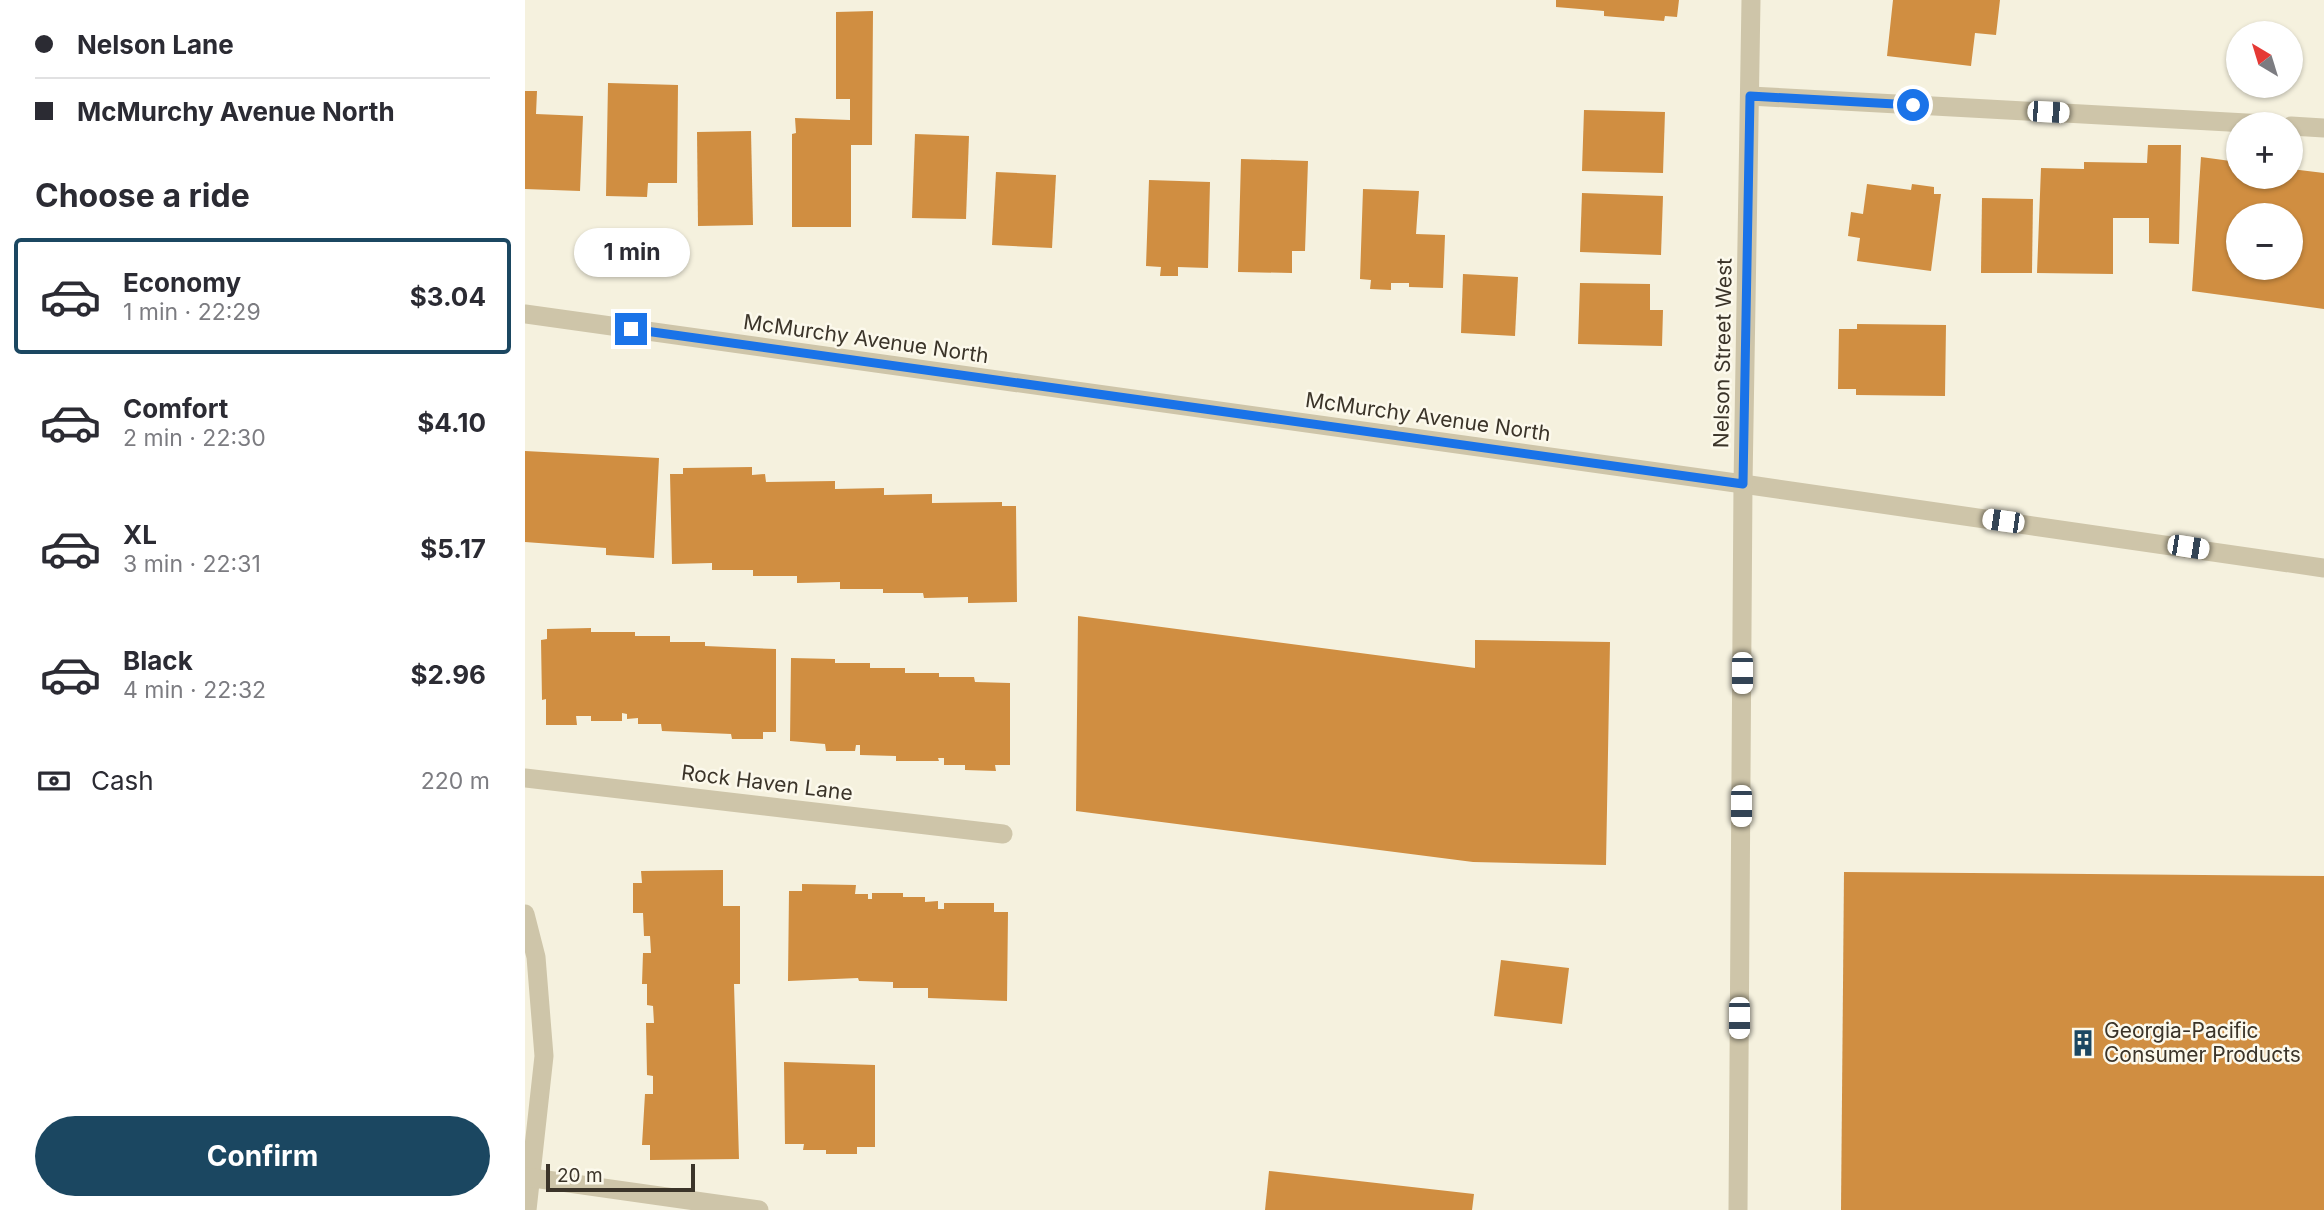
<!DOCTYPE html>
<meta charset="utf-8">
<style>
body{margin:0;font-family:Inter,sans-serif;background:#f2f2f3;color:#2b2b33;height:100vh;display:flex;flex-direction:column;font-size:26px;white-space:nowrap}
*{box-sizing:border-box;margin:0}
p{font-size:23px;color:#7c7c81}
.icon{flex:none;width:38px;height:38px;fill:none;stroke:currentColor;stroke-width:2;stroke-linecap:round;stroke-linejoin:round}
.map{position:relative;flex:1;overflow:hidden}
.sheet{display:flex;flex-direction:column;background:#fff;width:525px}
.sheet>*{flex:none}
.banner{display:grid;align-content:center;height:154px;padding:0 35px;background:#fff}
.needle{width:46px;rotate:322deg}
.controls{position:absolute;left:1701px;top:21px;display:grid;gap:14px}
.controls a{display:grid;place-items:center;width:77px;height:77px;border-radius:50%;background:#fff;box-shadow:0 2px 5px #0004;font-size:35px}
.scale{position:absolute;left:21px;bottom:18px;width:149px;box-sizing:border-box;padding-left:7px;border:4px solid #3b3429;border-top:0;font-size:19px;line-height:24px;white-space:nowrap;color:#3b3429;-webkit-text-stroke:5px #fcf9ec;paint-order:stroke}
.end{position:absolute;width:32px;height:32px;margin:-16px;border:9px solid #1a73e8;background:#fff;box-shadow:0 0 0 4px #fff}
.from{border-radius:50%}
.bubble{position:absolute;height:49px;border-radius:24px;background:#fff;box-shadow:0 2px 5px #0004;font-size:23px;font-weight:700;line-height:49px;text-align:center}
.car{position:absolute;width:21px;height:42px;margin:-21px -10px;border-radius:9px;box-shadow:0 0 5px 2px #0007;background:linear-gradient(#fff 24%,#345 0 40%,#fff 0 76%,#345 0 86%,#fff 0)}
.banner b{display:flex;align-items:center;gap:24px;height:66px;font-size:26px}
.banner b+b{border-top:2px solid #e1e1e2}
.banner i{width:18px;height:18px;background:#2b2b33}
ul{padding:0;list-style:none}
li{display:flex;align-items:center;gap:21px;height:116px;margin:0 14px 10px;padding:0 21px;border:4px solid transparent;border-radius:7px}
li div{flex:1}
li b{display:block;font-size:26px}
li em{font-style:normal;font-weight:700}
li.active{border-color:#1b4761}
li>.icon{width:63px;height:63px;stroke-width:1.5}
h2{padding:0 35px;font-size:32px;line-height:84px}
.pay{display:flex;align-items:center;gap:18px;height:77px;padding:0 35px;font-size:26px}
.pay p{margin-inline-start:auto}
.primary-button{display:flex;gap:14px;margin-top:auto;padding:14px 35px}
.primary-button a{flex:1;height:80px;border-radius:42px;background:#1b4761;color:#fff;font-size:28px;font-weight:700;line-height:80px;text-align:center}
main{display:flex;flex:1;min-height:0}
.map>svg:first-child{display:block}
.building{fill:#d08e41;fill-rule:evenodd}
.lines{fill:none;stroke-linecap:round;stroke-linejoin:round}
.service{stroke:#cec5a9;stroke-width:19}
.minor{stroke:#cec5a9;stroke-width:19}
.route{stroke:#1a73e8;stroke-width:9}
.labels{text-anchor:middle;stroke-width:5;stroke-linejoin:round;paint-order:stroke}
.street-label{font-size:21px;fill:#3b3429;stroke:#fcf9ec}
.poi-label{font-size:21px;fill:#3b3429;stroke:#fcf9ec;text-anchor:start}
</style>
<main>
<section class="sheet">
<div class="banner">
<b><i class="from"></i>Nelson Lane</b>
<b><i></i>McMurchy Avenue North</b>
</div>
<h2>Choose a ride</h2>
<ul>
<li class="active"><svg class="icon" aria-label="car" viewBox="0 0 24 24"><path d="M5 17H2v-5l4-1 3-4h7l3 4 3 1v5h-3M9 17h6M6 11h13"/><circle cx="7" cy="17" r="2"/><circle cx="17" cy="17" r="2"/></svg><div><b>Economy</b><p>1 min · 22:29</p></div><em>$3.04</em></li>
<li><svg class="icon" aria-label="car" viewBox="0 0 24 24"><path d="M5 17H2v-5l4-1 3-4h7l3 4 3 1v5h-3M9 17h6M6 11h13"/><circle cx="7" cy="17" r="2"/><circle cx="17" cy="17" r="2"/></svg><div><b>Comfort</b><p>2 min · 22:30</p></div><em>$4.10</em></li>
<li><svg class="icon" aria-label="car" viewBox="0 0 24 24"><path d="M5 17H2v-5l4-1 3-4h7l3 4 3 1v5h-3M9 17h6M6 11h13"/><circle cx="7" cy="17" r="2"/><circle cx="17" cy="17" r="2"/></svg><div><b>XL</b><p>3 min · 22:31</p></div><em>$5.17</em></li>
<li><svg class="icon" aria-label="car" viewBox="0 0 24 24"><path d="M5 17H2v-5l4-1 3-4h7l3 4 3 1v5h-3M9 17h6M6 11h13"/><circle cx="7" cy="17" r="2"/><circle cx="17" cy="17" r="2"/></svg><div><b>Black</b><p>4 min · 22:32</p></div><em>$2.96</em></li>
</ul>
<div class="pay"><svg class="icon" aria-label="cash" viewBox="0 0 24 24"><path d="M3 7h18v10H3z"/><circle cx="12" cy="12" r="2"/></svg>Cash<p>220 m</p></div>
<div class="primary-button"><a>Confirm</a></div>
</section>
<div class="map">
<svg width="1799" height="1210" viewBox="0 0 1799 1210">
<rect width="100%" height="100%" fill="#f5f1de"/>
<g class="building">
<path d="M 1031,0 L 1154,0 L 1152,17 L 1140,16 L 1139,21 L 1079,16 L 1079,11 L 1031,7 Z"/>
<path d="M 1368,0 L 1475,0 L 1471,35 L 1450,33 L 1446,66 L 1362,56 Z"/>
<path d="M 348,11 L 347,145 L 326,145 L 326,227 L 267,227 L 267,134 L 271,133 L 270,118 L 325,120 L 325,99 L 311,99 L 311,12 Z"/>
<path d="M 83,83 L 153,85 L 152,183 L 123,183 L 122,197 L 81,196 Z"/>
<path d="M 0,91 L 12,91 L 11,114 L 58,116 L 55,191 L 0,189 Z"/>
<path d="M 1059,110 L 1140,112 L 1138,173 L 1057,171 Z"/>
<path d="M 226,131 L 228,225 L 173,226 L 172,132 Z"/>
<path d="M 390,134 L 444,136 L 441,219 L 387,218 Z"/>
<path d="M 1623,145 L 1656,145 L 1654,244 L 1624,243 L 1624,218 L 1588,218 L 1588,274 L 1512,273 L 1516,168 L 1559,169 L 1559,162 L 1622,163 Z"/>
<path d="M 1676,157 L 1713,162 L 1713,177 L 1766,177 L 1766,169 L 1799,173 L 1799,309 L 1667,291 ZM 1713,215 L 1766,215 L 1766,268 L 1713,268 Z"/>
<path d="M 716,159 L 783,161 L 780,251 L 767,251 L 767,273 L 713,272 Z"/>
<path d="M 471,172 L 531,175 L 527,248 L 467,245 Z"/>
<path d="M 624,180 L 685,182 L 683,268 L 653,267 L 653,276 L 635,276 L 636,267 L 621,266 Z"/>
<path d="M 1342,184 L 1386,190 L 1387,184 L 1409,187 L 1409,194 L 1416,194 L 1406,271 L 1332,261 L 1335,238 L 1323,236 L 1326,212 L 1338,214 Z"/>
<path d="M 838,189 L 894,191 L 891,234 L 920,235 L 918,288 L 884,287 L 884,283 L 866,283 L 866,290 L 845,289 L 846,280 L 835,279 Z"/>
<path d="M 1057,193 L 1138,196 L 1136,255 L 1055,252 Z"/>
<path d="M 1457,198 L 1508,199 L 1507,273 L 1456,273 Z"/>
<path d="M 938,274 L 993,277 L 990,336 L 936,333 Z"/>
<path d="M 1055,283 L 1125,284 L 1125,310 L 1138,310 L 1137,346 L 1053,344 Z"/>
<path d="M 1332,324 L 1421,325 L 1420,396 L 1331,395 L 1331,389 L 1313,389 L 1314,329 L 1332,329 Z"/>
<path d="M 0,451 L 134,458 L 129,558 L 81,555 L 81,548 L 0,542 Z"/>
<path d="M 227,467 L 227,475 L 240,474 L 241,482 L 310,481 L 310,489 L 359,488 L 359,495 L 407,494 L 407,503 L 477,502 L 477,506 L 491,506 L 492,602 L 443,603 L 443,597 L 399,598 L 398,593 L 358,593 L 358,589 L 315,589 L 315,582 L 272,583 L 272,576 L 228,576 L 228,570 L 187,570 L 187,563 L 147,564 L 145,474 L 158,474 L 158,468 Z"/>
<path d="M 553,616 L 950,668 L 950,640 L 1085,642 L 1081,865 L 948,862 L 551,811 Z"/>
<path d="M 66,628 L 66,632 L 110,632 L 110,636 L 145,636 L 145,642 L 180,642 L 180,646 L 251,649 L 251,732 L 238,732 L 238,739 L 207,739 L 206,734 L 137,731 L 136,724 L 113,724 L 113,718 L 102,719 L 102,714 L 97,713 L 97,721 L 66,721 L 66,716 L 51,716 L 52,725 L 21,725 L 21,699 L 17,700 L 16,640 L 22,639 L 22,629 Z"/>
<path d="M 266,658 L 310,659 L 310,663 L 345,663 L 345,668 L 380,668 L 380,673 L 414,673 L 414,677 L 449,677 L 450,682 L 485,683 L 485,765 L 470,765 L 471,771 L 440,770 L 440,765 L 419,765 L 419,758 L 413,758 L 414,761 L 371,761 L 371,756 L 335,755 L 335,745 L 331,745 L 330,751 L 301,751 L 300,744 L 265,741 Z"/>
<path d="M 198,870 L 198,906 L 215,906 L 215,984 L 209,984 L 214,1159 L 125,1160 L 125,1145 L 117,1145 L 120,1094 L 128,1094 L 128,1076 L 122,1075 L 121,1023 L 129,1023 L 128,1006 L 122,1005 L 122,984 L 117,984 L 118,953 L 126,953 L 125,936 L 119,936 L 118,913 L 108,913 L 108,883 L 117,883 L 116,871 Z"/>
<path d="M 1319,872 L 1799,876 L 1799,1210 L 1316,1210 Z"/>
<path d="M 277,884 L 331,885 L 330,894 L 343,894 L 343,899 L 347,899 L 347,893 L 378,893 L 378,897 L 400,897 L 400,902 L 413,901 L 413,909 L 419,909 L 419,903 L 469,903 L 469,912 L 483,912 L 482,1001 L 403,998 L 403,988 L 368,988 L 368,982 L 334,981 L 333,978 L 263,981 L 264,891 L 277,891 Z"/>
<path d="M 976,960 L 1044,968 L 1037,1024 L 969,1016 Z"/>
<path d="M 259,1062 L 350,1065 L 350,1147 L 332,1147 L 332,1154 L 301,1154 L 301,1150 L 278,1150 L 279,1144 L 260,1144 Z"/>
<path d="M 744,1171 L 949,1194 L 947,1210 L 740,1210 Z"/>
</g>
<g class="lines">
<g class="service">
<path d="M 1225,96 L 1740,124"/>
<path d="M 1766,126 L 1799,128"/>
</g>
<g class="minor">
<path d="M 0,314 L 1218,484 L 1799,568"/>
<path d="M 0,778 L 478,834"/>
<path d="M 0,914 L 11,957 L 19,1056 L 2,1210"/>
<path d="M 0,1177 L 234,1210"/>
<path d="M 1213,1210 L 1218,484 L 1226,0"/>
</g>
</g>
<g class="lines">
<path class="route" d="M 106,329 L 1218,484 L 1225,96 L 1388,105"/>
</g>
<defs>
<symbol id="building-bare" viewBox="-9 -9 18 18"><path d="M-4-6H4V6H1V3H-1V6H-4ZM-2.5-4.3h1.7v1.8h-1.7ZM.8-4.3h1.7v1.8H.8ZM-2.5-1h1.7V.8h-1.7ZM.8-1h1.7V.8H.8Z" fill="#1b4761" stroke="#fcf9ec" stroke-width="2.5" paint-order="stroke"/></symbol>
</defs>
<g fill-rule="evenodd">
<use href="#building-bare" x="1539" y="1024" width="38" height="38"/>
</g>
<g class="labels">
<g class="street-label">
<text transform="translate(341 339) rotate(8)" y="7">McMurchy Avenue North</text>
<text transform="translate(1198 353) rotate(-89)" y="7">Nelson Street West</text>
<text transform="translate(903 417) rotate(8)" y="7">McMurchy Avenue North</text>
<text transform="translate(242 783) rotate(7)" y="7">Rock Haven Lane</text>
</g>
<g class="poi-label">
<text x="1579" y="1038">Georgia-Pacific<tspan x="1579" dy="24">Consumer Products</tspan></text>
</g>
</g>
</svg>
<div class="controls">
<a><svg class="needle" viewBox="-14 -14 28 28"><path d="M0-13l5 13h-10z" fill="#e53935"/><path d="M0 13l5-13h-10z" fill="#7c7c81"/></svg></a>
<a>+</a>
<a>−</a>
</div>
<div class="scale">20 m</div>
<i class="end from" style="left:1388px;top:105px"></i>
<i class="end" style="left:106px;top:329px"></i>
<div class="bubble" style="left:49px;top:228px;width:116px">1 min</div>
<i class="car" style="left:1523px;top:112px;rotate:93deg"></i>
<i class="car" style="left:1478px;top:521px;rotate:278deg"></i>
<i class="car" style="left:1663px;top:547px;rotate:99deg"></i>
<i class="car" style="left:1217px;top:673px;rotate:180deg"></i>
<i class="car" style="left:1216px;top:806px;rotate:180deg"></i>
<i class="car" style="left:1214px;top:1018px;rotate:180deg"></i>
</div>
</main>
